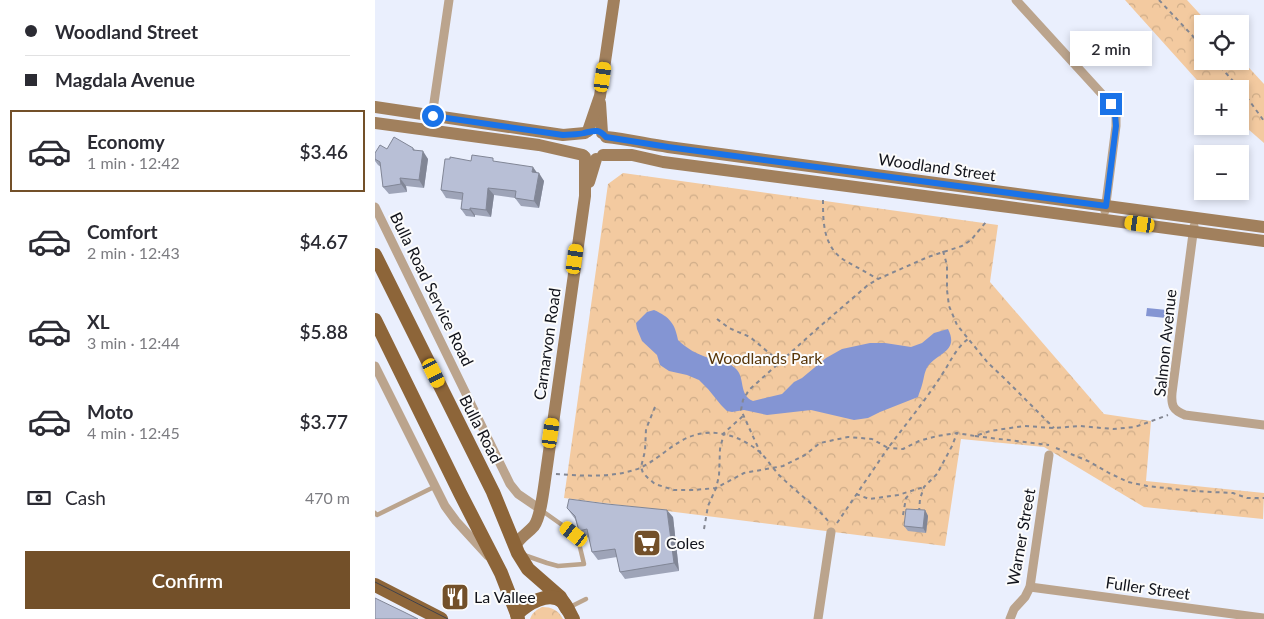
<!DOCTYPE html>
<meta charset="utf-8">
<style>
body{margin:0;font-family:Lato,sans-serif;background:#f7f7f7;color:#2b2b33;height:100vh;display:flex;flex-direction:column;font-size:19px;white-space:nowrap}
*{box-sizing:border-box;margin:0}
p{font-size:16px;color:#7c7c81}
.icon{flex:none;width:28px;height:28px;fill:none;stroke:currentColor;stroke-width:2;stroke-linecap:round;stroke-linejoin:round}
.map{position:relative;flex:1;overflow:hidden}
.details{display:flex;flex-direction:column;background:#fff;width:375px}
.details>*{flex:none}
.guide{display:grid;align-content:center;height:110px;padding:0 25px;background:#fff}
.tools{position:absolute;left:819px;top:15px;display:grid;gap:10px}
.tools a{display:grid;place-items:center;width:55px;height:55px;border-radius:0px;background:#fff;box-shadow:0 2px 8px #0003;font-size:25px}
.end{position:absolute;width:22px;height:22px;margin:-11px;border:6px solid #1a73e8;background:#fff;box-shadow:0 0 0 2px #fff}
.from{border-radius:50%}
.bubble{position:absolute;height:35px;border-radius:0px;background:#fff;box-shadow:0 2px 8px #0003;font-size:16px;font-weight:600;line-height:35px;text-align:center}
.car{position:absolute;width:15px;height:30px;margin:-15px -8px;border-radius:6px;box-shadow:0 0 4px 1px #0007;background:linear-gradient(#f5c518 24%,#345 0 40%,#f5c518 0 76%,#345 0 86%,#f5c518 0)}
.guide b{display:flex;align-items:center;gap:18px;height:48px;font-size:19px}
.guide b+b{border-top:1px solid #e1e1e2}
.guide i{width:12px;height:12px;background:#2b2b33}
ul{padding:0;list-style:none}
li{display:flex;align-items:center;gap:15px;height:82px;margin:0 10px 8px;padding:0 15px;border:2px solid transparent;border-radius:0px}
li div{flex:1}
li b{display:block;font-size:19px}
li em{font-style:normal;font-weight:600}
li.current{border-color:#735029}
li>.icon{width:45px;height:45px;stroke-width:1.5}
.pay{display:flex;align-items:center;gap:12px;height:55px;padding:0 25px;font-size:19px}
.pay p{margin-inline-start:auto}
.cta{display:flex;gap:10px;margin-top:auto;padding:10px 25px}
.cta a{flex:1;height:58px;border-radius:0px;background:#735029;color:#fff;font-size:20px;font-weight:600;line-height:58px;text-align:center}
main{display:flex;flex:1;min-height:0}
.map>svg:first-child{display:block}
.park{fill:url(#park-crowns)}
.water{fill:#8495d3}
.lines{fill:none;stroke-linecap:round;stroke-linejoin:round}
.path{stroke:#848792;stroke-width:2;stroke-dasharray:4 4;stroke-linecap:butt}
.lane{stroke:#bba48d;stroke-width:4.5}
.street{stroke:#bba48d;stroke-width:9}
.secondary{stroke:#a1805d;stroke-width:12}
.primary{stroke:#8d6539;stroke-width:14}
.tram{stroke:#40424c;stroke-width:1}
.wall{fill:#9ea4b8}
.shaded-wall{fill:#818696}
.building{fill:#b8bfd6;stroke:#818696}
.route{stroke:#1a73e8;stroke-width:6}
.labels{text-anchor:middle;stroke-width:4;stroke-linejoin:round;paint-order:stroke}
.street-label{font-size:16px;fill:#11131b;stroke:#fcfcfc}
.park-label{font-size:16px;fill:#583609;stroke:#fcfcfc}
.poi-label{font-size:16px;fill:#11131b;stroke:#fcfcfc;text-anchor:start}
</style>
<main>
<section class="details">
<div class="guide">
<b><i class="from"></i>Woodland Street</b>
<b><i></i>Magdala Avenue</b>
</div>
<ul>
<li class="current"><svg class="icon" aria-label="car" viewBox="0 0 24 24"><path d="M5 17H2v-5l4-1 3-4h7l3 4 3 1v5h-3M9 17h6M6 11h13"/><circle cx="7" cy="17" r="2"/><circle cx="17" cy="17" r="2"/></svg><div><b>Economy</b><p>1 min · 12:42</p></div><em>$3.46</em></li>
<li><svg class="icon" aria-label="car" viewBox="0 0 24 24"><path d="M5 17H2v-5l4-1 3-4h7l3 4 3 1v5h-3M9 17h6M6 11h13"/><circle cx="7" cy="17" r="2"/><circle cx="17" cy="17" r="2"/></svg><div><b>Comfort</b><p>2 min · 12:43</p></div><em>$4.67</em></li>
<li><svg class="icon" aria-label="car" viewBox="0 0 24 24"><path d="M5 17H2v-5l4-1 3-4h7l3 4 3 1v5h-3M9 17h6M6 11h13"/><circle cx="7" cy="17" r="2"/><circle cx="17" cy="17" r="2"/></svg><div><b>XL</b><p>3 min · 12:44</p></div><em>$5.88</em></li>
<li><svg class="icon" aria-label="car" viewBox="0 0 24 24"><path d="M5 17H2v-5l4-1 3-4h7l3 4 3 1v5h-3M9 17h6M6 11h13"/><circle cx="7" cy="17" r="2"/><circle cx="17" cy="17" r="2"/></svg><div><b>Moto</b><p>4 min · 12:45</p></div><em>$3.77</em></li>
</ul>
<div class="pay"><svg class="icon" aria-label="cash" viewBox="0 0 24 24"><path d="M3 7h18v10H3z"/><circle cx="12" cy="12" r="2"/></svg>Cash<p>470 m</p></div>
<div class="cta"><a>Confirm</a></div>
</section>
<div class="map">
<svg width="889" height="619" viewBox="0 0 889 619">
<defs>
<pattern id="park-crowns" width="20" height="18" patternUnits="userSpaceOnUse" patternTransform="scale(1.25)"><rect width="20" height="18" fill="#f3caa0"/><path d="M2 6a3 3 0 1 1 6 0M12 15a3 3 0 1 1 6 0" fill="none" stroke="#cfad89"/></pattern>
</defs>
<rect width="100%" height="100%" fill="#eaeffd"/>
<g class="park">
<path d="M 750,0 L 812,0 L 834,24 L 828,24 L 828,61 L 865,61 L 865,58 L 889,84 L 889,143 L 865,122 L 865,89 L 830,89 Z"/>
<path d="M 248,173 L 623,225 L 615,282 L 729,414 L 776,421 L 771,481 L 889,493 L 888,519 L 769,507 L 669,447 L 586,439 L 570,546 L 189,498 L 233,184 Z"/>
<path d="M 167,607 C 177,607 183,610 188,619 L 155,619 C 157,613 161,610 167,607 Z"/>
</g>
<g class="water">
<path d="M 772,308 L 792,310 L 791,318 L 771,316 Z"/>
<path d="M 279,310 C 295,317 300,324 303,340 C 312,349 322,354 334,358 C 343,360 353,361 360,368 C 371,377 363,395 378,401 L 407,394 L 419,382 L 427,378 L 451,358 L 467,349 L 495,343 L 510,343 L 536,347 L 547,343 L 559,333 L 573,329 C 584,351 564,352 553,366 C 549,372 549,379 547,385 C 546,389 544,393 543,397 L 505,412 L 493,418 L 479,420 L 436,410 L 392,415 L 369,410 L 357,412 L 352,411 L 346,405 L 333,389 L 324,380 L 312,375 L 294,371 L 285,365 L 282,355 L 267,341 L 262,329 L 261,323 L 272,312 Z"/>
</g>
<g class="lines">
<g class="path">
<path d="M 784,0 L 828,47"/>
<path d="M 840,61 L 868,92 L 889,121"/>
<path d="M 448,200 C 448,222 448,246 469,260 L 503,279"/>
<path d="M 568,251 L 572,265 L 572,290 L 574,306 L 582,325 L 613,363 L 629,378 L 679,428"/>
<path d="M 342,319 L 354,328 L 375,337 L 405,362"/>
<path d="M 280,407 L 271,429 L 270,451 L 266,467 L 268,473 L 273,478 L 280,484 L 299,490 L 319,490 L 341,488 L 369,473 L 408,466 L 430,455 L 445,443 L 473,437 L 497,439 L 513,448 C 531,424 550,401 566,376 C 575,363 580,349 593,339"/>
<path d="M 600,436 L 674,445"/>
<path d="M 681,448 L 713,461 L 734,473 L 753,482 L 772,486 L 817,491 L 858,493 L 872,498 L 889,498"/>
<path d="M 386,454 L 366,410 L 368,400 L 374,390 L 443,328 L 493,285 L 503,279 L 553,257 L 587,246 L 596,240 L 611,222"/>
<path d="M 181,474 C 209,476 239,478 265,468 C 280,461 292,449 306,441 C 333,425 365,434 387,454 C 393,461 398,468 404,475 C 420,491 440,505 454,522"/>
<path d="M 481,494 L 494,499 L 523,495 L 549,487"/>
<path d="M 544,512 L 545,499 L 549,487 L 562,474 L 577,446 L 582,433"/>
<path d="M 528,515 L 531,498 L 536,493"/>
<path d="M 462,523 L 513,448 L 528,449 L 544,441 L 562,436 L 582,433 L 600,436 L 615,431 L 649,426 L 679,428 L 705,426 L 738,429 L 760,427 L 793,415"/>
<path d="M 329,529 L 333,506 L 341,488 L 344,476 L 345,449 L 349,433 L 368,416"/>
</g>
<g class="lane">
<path d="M 0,513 L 2,515 L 59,487"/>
<path d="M 149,555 L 172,563 L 183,566 L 209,564 L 203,539 L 190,527 L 166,510"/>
<path d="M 193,608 L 211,599"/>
</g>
<g class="street">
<path d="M 641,0 L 736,104 L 741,114 L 741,126 L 730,211"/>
<path d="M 55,130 L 74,0"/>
<path d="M 0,207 L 135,484 L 143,494 L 165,509"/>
<path d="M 819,226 L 797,393 C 796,406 798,410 810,415 L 889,425"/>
<path d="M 0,366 L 70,506 L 81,521 L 113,556"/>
<path d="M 655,587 L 888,618"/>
<path d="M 443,619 L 456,532"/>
<path d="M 635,619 L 639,609 L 650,597 L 655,587 L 674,455"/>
</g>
<g class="secondary">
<path d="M 225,103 L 227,133"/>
<path d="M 0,107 L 188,135 L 210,133"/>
<path d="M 0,123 L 164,145 L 208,155"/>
<path d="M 213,131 L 225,96 L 239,0"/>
<path d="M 231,137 C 252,139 272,144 293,147 L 889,227"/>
<path d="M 228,155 L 257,155 L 288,162 L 626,206 L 889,241"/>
<path d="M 214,182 L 221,159"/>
<path d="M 140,546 C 145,537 152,534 159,526 C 166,517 169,486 171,473 L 210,196 L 210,157"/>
</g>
<g class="primary">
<path d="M 0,255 L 118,492 L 143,553 L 153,569 L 185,597 L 192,609"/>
<path d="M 0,320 L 85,493 L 126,573 L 142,614"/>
<path d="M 0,585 L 66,619"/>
<path d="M 143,619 L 142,614 C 152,604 174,590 188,602 C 192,606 195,614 198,619"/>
</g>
<path class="tram" d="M 0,582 L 73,619"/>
</g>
<g class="wall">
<path d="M 38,148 L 40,150 L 53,159 L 49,188 L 31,186 L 32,192 L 14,194 L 8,187 L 6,167 L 3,165 L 0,161 L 0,153 Z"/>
<path d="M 121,162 L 162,173 L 169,181 L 164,208 L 146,206 L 140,198 L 119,195 L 116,217 L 100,215 L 100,217 L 91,216 L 86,209 L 87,200 L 71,198 L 66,190 Z"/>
<path d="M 192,508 L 298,517 L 304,571 L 250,579 L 245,572 L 242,557 L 223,560 L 217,552 L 214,537 L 209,539 L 204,531 L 200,519 Z"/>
<path d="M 550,510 L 553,516 L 551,533 L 533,531 L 529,526 Z"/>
</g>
<g class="shaded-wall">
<path d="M 48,151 L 53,159 L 49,188 L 44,180 Z"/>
<path d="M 158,167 L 163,174 L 157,172 Z"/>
<path d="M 164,173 L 169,181 L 164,208 L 159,201 Z"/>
<path d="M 25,178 L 31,186 L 32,192 L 26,184 Z"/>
<path d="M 113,188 L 119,195 L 116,217 L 111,210 Z"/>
<path d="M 95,208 L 100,215 L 100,217 L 95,210 Z"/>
<path d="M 292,510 L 298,517 L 304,571 L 299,563 Z"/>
<path d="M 550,510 L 553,516 L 551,533 L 548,528 Z"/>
</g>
<g class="building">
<path d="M 19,137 L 38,148 L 38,150 L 48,151 L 44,180 L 25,178 L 26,184 L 8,187 L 5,162 L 0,159 L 0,153 L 5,145 L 12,149 Z"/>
<path d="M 97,155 L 118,158 L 118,161 L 158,167 L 157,172 L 164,173 L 159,201 L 140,198 L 141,191 L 113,188 L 111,210 L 95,208 L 95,210 L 86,209 L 88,193 L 66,190 L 70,159 L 75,159 L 75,157 L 96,161 Z"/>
<path d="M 194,499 L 232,504 L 292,510 L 299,563 L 245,572 L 240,549 L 217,552 L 212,529 L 204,531 L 200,516 L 192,508 Z"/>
<path d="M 531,509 L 550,510 L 548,528 L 529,526 Z"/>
<path d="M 0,598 L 29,612 L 43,619 L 0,619 Z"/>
</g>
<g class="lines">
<path class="route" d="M 58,116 L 188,135 C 195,134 203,135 209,133 C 219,131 223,128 231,137 L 293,147 L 731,206 L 741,126 L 740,114 L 736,104"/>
</g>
<defs>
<symbol id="supermarket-square" viewBox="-11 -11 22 22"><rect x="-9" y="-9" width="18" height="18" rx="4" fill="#735029" stroke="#fcfcfc"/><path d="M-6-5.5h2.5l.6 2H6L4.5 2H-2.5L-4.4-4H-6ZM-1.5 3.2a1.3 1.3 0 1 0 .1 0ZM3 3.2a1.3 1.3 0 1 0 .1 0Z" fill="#fff"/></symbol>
<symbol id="restaurant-square" viewBox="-11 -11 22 22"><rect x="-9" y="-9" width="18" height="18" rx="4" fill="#735029" stroke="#fcfcfc"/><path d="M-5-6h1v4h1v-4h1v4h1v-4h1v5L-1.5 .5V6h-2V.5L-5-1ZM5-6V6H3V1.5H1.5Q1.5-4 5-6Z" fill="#fff"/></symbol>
</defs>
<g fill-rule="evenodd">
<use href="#supermarket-square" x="256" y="527" width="32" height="32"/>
<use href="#restaurant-square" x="64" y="581" width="32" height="32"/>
</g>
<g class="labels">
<g class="street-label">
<text transform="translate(562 167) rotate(8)" y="6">Woodland Street</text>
<text transform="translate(57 289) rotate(64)" y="6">Bulla Road Service Road</text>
<text transform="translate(790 343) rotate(-84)" y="6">Salmon Avenue</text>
<text transform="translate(172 344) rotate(-82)" y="6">Carnarvon Road</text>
<text transform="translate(106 429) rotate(63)" y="6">Bulla Road</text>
<text transform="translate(646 537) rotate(-80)" y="6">Warner Street</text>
<text transform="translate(773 588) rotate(8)" y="6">Fuller Street</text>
</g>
<g class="park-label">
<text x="390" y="364">Woodlands Park</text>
</g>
<g class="poi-label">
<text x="291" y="549">Coles</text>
<text x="99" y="603">La Vallee</text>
</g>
</g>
</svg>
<div class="tools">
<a><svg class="icon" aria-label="locate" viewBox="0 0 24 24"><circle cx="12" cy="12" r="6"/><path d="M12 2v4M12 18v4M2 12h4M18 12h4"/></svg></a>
<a>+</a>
<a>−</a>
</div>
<i class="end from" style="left:58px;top:116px"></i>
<i class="end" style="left:736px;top:104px"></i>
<div class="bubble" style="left:695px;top:31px;width:82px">2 min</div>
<i class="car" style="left:228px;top:77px;rotate:8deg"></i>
<i class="car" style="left:765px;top:224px;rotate:278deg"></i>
<i class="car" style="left:200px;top:259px;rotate:8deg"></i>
<i class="car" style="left:59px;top:373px;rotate:154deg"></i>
<i class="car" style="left:176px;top:433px;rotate:8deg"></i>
<i class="car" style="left:199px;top:534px;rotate:308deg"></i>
</div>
</main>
